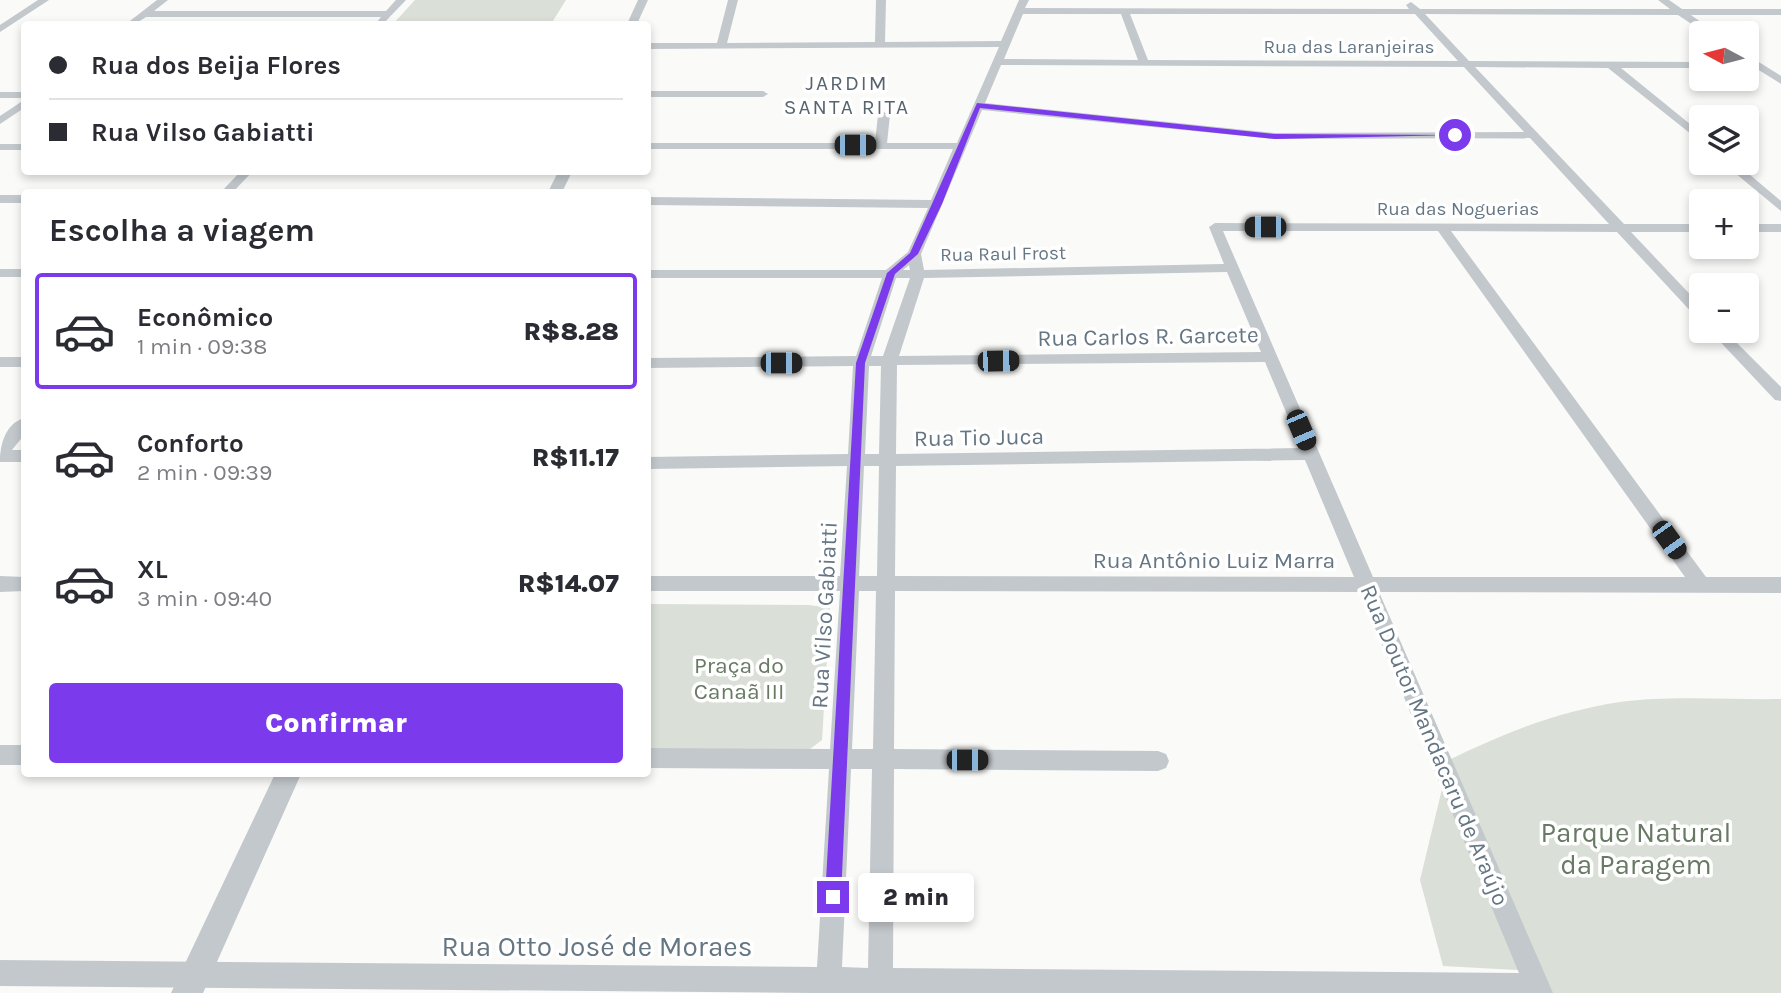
<!DOCTYPE html>
<html lang="pt">
<meta charset="utf-8">
<style>
body{margin:0;font-family:Karla,sans-serif;background:#f2f2f3;color:#2b2b33;height:100vh;display:flex;flex-direction:column;font-size:26px;white-space:nowrap}
*{box-sizing:border-box;margin:0}
p{font-size:23px;color:#7c7c81}
.icon{flex:none;width:38px;height:38px;fill:none;stroke:currentColor;stroke-width:2;stroke-linecap:round;stroke-linejoin:round}
.map{position:relative;flex:1;overflow:hidden}
.drawer{position:absolute;left:21px;top:189px;width:630px;height:588px;display:flex;flex-direction:column;background:#fff;border-radius:7px;box-shadow:0 4px 10px #0003}
.drawer>*{flex:none}
.hud{position:absolute;left:21px;top:21px;width:630px;height:154px;border-radius:7px;box-shadow:0 4px 10px #0003;display:grid;align-content:center;height:154px;padding:0 28px;background:#fff}
.needle{width:46px;rotate:277deg}
.buttons{position:absolute;left:1689px;top:21px;display:grid;gap:14px}
.buttons a{display:grid;place-items:center;width:70px;height:70px;border-radius:7px;background:#fff;box-shadow:0 4px 10px #0003;font-size:35px}
.end{position:absolute;width:32px;height:32px;margin:-16px;border:9px solid #7c3aed;background:#fff;box-shadow:0 0 0 4px #fff}
.from{border-radius:50%}
.bubble{position:absolute;height:49px;border-radius:7px;background:#fff;box-shadow:0 4px 10px #0003;font-size:23px;font-weight:800;line-height:49px;text-align:center}
.car{position:absolute;width:21px;height:42px;margin:-21px -10px;border-radius:9px;box-shadow:0 0 5px 2px #0007;background:linear-gradient(#222 24%,#8ab4d8 0 40%,#222 0 76%,#8ab4d8 0 86%,#222 0)}
.hud b{display:flex;align-items:center;gap:24px;height:66px;font-size:26px}
.hud b+b{border-top:2px solid #e1e1e2}
.hud i{width:18px;height:18px;background:#2b2b33}
ul{padding:0;list-style:none}
li{display:flex;align-items:center;gap:21px;height:116px;margin:0 14px 10px;padding:0 14px;border:4px solid transparent;border-radius:7px}
li div{flex:1}
li b{display:block;font-size:26px}
li em{font-style:normal;font-weight:800}
li.active{border-color:#7c3aed}
li>.icon{width:63px;height:63px;stroke-width:1.5}
h2{padding:0 28px;font-size:32px;line-height:84px}
.action{display:flex;gap:14px;margin-top:auto;padding:14px 28px}
.action a{flex:1;height:80px;border-radius:7px;background:#7c3aed;color:#fff;font-size:28px;font-weight:800;line-height:80px;text-align:center}
.map>svg:first-child{display:block}
.green{fill:#dadfd7}
.lines{fill:none;stroke-linecap:round;stroke-linejoin:round}
.minor{fill:#c3c8cc;fill-rule:evenodd}
.tertiary{fill:#c3c8cc;fill-rule:evenodd}
.route{fill:#7c3aed}
.labels{text-anchor:middle;stroke-width:7;stroke-linejoin:round;paint-order:stroke}
.far-street-label{font-size:19px;fill:#657683;stroke:#fff}
.far-neighbourhood-label{font-size:21px;letter-spacing:2px;fill:#57646e;stroke:#fff}
.street-label{font-size:23px;fill:#657683;stroke:#fff}
.park-label{font-size:23px;fill:#687a64;stroke:#fff}
.near-park-label{font-size:28px;fill:#687a64;stroke:#fff}
.near-street-label{font-size:28px;fill:#657683;stroke:#fff}
</style>
<div class="map">
<svg width="1781" height="993" viewBox="0 0 1781 993">
<rect width="100%" height="100%" fill="#fafaf8"/>
<g class="green">
<path d="M 415,0 L 566,0 L 551,24 L 393,24 Z"/>
<path d="M 648,604 L 809,605 L 830,608 L 822,740 L 806,752 L 648,752 Z"/>
<path d="M 1781,699 L 1781,993 L 1540,993 L 1533,971 L 1443,966 L 1420,880 L 1449,760 C 1504,733 1559,711 1620,702 C 1669,695 1731,700 1781,699 Z"/>
</g>
<g class="lines">
<g class="minor">
<path d="M 38,0 L 49,0 L 0,32 L 0,25 Z"/>
<path d="M 157,0 L 168,0 L 154,11 L 386,11 L 396,0 L 406,0 L 383,24 L 377,22 L 381,17 L 146,17 L 135,24 L 126,24 Z"/>
<path d="M 728,0 L 738,0 L 727,43 L 875,42 L 876,0 L 886,0 L 885,42 L 1001,41 L 1019,0 L 1029,0 L 1025,8 L 1409,9 L 1406,5 L 1411,2 L 1420,9 L 1670,9 L 1658,0 L 1669,0 L 1682,9 L 1781,9 L 1781,15 L 1691,15 L 1716,33 L 1705,33 L 1678,15 L 1425,14 L 1469,61 L 1701,62 L 1701,68 L 1621,68 L 1701,133 L 1701,142 L 1608,68 L 1475,67 L 1624,224 L 1701,224 L 1701,232 L 1631,232 L 1701,306 L 1701,318 L 1696,317 L 1617,232 L 1451,231 L 1706,577 L 1781,577 L 1781,593 L 1379,592 L 1553,993 L 815,993 L 0,986 L 0,960 L 817,967 L 829,769 L 648,768 L 648,748 L 830,749 L 840,591 L 648,591 L 648,576 L 840,576 L 847,466 L 648,469 L 648,457 L 848,454 L 853,366 L 648,368 L 648,358 L 856,356 L 882,278 L 648,278 L 648,270 L 886,270 L 908,252 L 928,208 L 648,205 L 648,197 L 931,200 L 953,149 L 648,149 L 648,143 L 875,143 L 878,115 L 884,112 L 890,115 L 887,143 L 957,143 L 999,47 L 648,49 L 648,43 L 717,43 ZM 1023,14 L 1121,14 L 1138,60 L 1004,59 ZM 1130,14 L 1415,14 L 1458,61 L 1148,60 ZM 1001,65 L 1464,67 L 1524,132 L 1274,133 L 985,103 ZM 982,110 L 1274,139 L 1530,138 L 1609,224 L 1215,223 L 1209,227 L 1224,264 L 924,270 L 921,254 ZM 1223,231 L 1438,231 L 1685,577 L 1373,577 ZM 909,265 L 910,270 L 903,270 ZM 1227,272 L 1261,352 L 899,356 L 924,278 ZM 896,278 L 910,278 L 883,356 L 871,356 ZM 1265,362 L 1301,448 L 896,454 L 897,365 ZM 869,366 L 881,366 L 879,454 L 865,454 ZM 1305,460 L 1354,577 L 895,576 L 896,466 ZM 864,466 L 879,466 L 877,576 L 859,576 ZM 859,591 L 876,591 L 873,749 L 852,749 ZM 895,591 L 1360,592 L 1519,973 L 893,968 L 894,769 L 1158,771 L 1166,768 L 1169,761 L 1166,754 L 1158,751 L 894,749 ZM 851,769 L 872,769 L 868,968 L 842,967 Z"/>
<path d="M 1746,54 L 1781,76 L 1781,84 L 1746,62 Z"/>
<path d="M 648,91 L 763,91 L 768,94 L 763,97 L 648,97 Z"/>
<rect x="0" y="92" width="24" height="6"/>
<path d="M 24,100 L 24,108 L 0,124 L 0,116 Z"/>
<rect x="0" y="144" width="24" height="6"/>
<path d="M 1723,163 L 1736,163 L 1781,201 L 1781,211 Z"/>
<path d="M 240,172 L 252,172 L 233,192 L 221,192 Z"/>
<rect x="0" y="195" width="24" height="8"/>
<rect x="1746" y="224" width="35" height="8"/>
<rect x="0" y="269" width="24" height="8"/>
<path d="M 1710,331 L 1725,331 L 1781,387 L 1781,401 L 1775,400 Z"/>
<rect x="0" y="357" width="24" height="10"/>
<path d="M 24,418 L 24,435 L 12,450 L 24,450 L 24,462 L 0,462 C 0,445 5,424 24,418 Z"/>
<path d="M 0,576 L 24,577 L 24,591 L 0,592 Z"/>
<rect x="0" y="745" width="24" height="20"/>
</g>
<g class="tertiary">
<path d="M 638,0 L 648,0 L 637,24 L 627,24 Z"/>
<path d="M 558,172 L 572,172 L 562,192 L 548,192 Z"/>
<path d="M 275,774 L 301,774 L 203,993 L 171,993 Z"/>
</g>
</g>
<path class="route" d="M 977,103 L 1275,134 L 1458,135 L 1275,139 L 980,108 L 942,204 L 918,254 L 895,274 L 865,363 L 841,897 L 833,905 L 825,897 L 856,363 L 887,273 L 910,253 Z"/>
<g class="labels">
<g class="far-street-label">
<text x="1349" y="53">Rua das Laranjeiras</text>
<text x="1458" y="215">Rua das Noguerias</text>
<text transform="translate(1003 253) rotate(-1)" y="7">Rua Raul Frost</text>
</g>
<g class="far-neighbourhood-label">
<text x="847" y="90">JARDIM<tspan x="847" dy="24">SANTA RITA</tspan></text>
</g>
<g class="street-label">
<text transform="translate(1148 336) rotate(-1)" y="8">Rua Carlos R. Garcete</text>
<text transform="translate(979 437) rotate(-1)" y="8">Rua Tio Juca</text>
<text x="1214" y="568">Rua Antônio Luiz Marra</text>
<text transform="translate(824 615) rotate(-87)" y="8">Rua Vilso Gabiatti</text>
<text transform="translate(1435 745) rotate(67)" y="8">Rua Doutor Mandacaru de Araújo</text>
</g>
<g class="park-label">
<text x="739" y="673">Praça do<tspan x="739" dy="26">Canaã III</tspan></text>
</g>
<g class="near-park-label">
<text x="1636" y="842">Parque Natural<tspan x="1636" dy="32">da Paragem</tspan></text>
</g>
<g class="near-street-label">
<text x="597" y="956">Rua Otto José de Moraes</text>
</g>
</g>
</svg>
<div class="buttons">
<a><svg class="needle" viewBox="-14 -14 28 28"><path d="M0-13l5 13h-10z" fill="#e53935"/><path d="M0 13l5-13h-10z" fill="#7c7c81"/></svg></a>
<a><svg class="icon" aria-label="layers" viewBox="0 0 24 24"><path d="M12 4l9 5-9 5-9-5zM3 14l9 5 9-5"/></svg></a>
<a>+</a>
<a>−</a>
</div>
<i class="end from" style="left:1455px;top:135px"></i>
<i class="end" style="left:833px;top:897px"></i>
<div class="bubble" style="left:858px;top:873px;width:116px">2 min</div>
<i class="car" style="left:855px;top:145px;rotate:90deg"></i>
<i class="car" style="left:1265px;top:227px;rotate:270deg"></i>
<i class="car" style="left:998px;top:361px;rotate:89deg"></i>
<i class="car" style="left:781px;top:363px;rotate:90deg"></i>
<i class="car" style="left:1301px;top:430px;rotate:157deg"></i>
<i class="car" style="left:1669px;top:540px;rotate:144deg"></i>
<i class="car" style="left:967px;top:760px;rotate:90deg"></i>
<div class="hud">
<b><i class="from"></i>Rua dos Beija Flores</b>
<b><i></i>Rua Vilso Gabiatti</b>
</div>
<section class="drawer">
<h2>Escolha a viagem</h2>
<ul>
<li class="active"><svg class="icon" aria-label="car" viewBox="0 0 24 24"><path d="M5 17H2v-5l4-1 3-4h7l3 4 3 1v5h-3M9 17h6M6 11h13"/><circle cx="7" cy="17" r="2"/><circle cx="17" cy="17" r="2"/></svg><div><b>Econômico</b><p>1 min · 09:38</p></div><em>R$8.28</em></li>
<li><svg class="icon" aria-label="car" viewBox="0 0 24 24"><path d="M5 17H2v-5l4-1 3-4h7l3 4 3 1v5h-3M9 17h6M6 11h13"/><circle cx="7" cy="17" r="2"/><circle cx="17" cy="17" r="2"/></svg><div><b>Conforto</b><p>2 min · 09:39</p></div><em>R$11.17</em></li>
<li><svg class="icon" aria-label="car" viewBox="0 0 24 24"><path d="M5 17H2v-5l4-1 3-4h7l3 4 3 1v5h-3M9 17h6M6 11h13"/><circle cx="7" cy="17" r="2"/><circle cx="17" cy="17" r="2"/></svg><div><b>XL</b><p>3 min · 09:40</p></div><em>R$14.07</em></li>
</ul>
<div class="action"><a>Confirmar</a></div>
</section>
</div>
